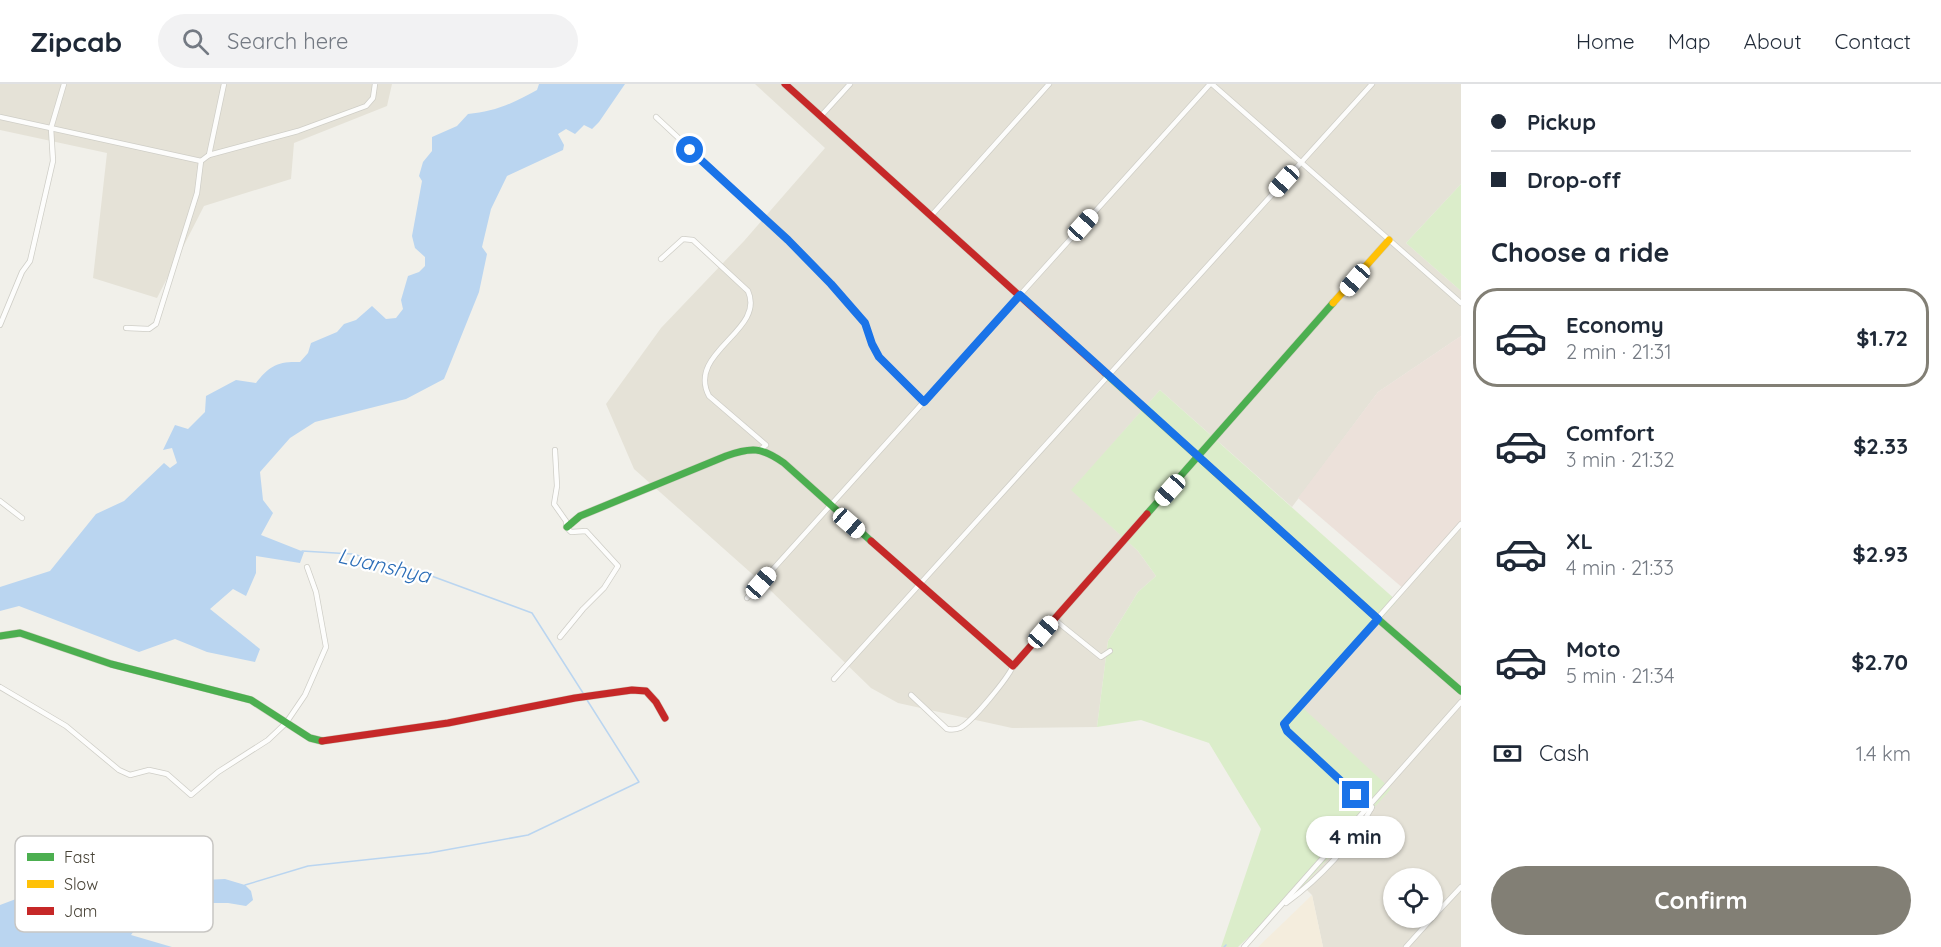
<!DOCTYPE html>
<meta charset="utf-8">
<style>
body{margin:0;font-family:Quicksand,sans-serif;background:#f2f2f3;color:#1f2937;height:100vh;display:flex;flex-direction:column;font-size:22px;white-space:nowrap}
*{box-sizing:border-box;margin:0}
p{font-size:20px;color:#747a83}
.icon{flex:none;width:33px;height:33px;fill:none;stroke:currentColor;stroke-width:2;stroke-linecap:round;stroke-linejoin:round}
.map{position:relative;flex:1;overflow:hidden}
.drawer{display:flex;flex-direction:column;background:#fff;width:480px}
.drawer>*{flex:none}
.guide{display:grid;align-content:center;height:132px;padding:0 30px;background:#fff}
.fabs{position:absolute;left:1383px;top:784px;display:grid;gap:12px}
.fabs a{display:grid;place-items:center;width:60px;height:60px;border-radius:50%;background:#fff;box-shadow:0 2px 4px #0004;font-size:30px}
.end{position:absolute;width:27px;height:27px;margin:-14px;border:8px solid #1a73e8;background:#fff;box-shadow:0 0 0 3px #fff}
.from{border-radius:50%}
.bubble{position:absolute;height:42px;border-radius:21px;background:#fff;box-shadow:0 2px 4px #0004;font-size:20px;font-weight:700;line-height:42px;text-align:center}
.car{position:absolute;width:18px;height:36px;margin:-18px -9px;border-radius:8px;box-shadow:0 0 4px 2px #0007;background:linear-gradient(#fff 24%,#345 0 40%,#fff 0 76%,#345 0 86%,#fff 0)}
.guide b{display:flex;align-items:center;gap:21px;height:57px;font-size:22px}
.guide b+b{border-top:2px solid #e0e1e3}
.guide i{width:15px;height:15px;background:#1f2937}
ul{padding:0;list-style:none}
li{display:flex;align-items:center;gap:18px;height:99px;margin:0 12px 9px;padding:0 18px;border:3px solid transparent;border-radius:24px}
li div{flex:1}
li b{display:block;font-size:22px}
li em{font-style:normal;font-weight:700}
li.active{border-color:#827f75}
li>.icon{width:54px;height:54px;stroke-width:1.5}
h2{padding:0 30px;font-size:27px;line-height:72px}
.pay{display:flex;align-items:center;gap:15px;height:66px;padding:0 30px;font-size:22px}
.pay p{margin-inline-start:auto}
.action{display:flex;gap:12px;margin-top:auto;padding:12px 30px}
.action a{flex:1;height:69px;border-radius:36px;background:#827f75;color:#fff;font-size:24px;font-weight:700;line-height:69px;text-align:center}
header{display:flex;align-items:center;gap:36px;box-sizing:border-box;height:84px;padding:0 30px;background:#fff;border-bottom:2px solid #e0e1e3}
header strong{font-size:28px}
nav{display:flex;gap:33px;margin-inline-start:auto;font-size:21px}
.search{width:420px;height:54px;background:#f2f2f3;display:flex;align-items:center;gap:15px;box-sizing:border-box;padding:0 21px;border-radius:33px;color:#747a83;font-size:22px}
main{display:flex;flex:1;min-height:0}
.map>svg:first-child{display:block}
.residential{fill:#e5e2d7;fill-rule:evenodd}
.commercial{fill:#f4eddd}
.medical{fill:#ece1da}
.green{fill:#dbedca}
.water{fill:#bad5f0}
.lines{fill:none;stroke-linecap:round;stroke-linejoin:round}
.stream{stroke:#bad5f0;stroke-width:1.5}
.street-casing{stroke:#cfcec7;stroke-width:6}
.fast-casing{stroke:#d1cec1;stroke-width:8}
.slow-casing{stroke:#d1cec1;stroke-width:8}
.jam-casing{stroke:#d1cec1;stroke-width:8}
.street{stroke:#fdfdfc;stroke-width:4.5}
.fast{stroke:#4caf50;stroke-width:7}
.slow{stroke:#ffc107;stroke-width:7}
.jam{stroke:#c62828;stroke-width:7}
.route{stroke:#1a73e8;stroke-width:8}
.labels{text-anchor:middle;stroke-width:4.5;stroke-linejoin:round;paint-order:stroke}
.water-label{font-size:21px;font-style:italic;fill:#2b6db7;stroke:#fff}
.key{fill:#fff;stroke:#c8c6c3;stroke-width:1.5}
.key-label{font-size:16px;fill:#474236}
</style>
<header>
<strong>Zipcab</strong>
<div class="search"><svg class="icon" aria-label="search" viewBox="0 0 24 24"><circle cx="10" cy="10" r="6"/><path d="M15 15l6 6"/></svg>Search here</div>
<nav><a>Home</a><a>Map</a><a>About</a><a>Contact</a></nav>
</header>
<main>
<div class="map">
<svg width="1461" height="863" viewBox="0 0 1461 863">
<rect width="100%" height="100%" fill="#f1f0ea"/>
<g class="residential">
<path d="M 0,0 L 392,0 L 387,22 L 294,59 L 291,95 L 204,122 L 157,214 L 93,194 L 107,69 L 0,46 Z"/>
<path d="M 755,0 L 1461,0 L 1461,100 L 1406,159 L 1461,207 L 1461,252 L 1378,308 L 1292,423 L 1160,306 L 1072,406 L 1138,467 L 1156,492 L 1138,508 L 1108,557 L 1097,643 L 1012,644 L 898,619 L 871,604 L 768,504 L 634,385 L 606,320 L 661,244 L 744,157 L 825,64 Z"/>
<path d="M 1461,441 L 1461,863 L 1323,863 L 1312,811 L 1303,802 L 1390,705 L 1302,624 ZM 1394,795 L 1432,795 L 1432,834 L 1394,834 Z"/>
</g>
<path class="commercial" d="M 1312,811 L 1323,863 L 1258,863 Z"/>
<path class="medical" d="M 1461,252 L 1461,441 L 1404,505 L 1298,414 L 1378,308 Z"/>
<g class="green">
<path d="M 1461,100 L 1461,207 L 1406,159 Z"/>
<path d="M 1160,306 L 1397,517 L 1303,624 L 1391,705 L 1303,802 L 1238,863 L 1221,863 L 1261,745 L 1209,659 L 1141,636 L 1097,643 L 1108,557 L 1138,508 L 1156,492 L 1138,467 L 1071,406 Z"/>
</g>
<g class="water">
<path d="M 539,0 L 625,0 L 599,38 L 592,45 L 584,41 L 575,50 L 566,45 L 558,50 L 564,61 L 563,66 L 507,92 L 491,125 L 482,163 L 487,170 L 479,208 L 444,295 L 406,315 L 315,338 L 290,354 L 260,388 L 263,416 L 273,429 L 261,451 L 304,468 L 300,479 L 256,472 L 256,489 L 246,512 L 233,505 L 210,525 L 260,565 L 255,578 L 207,568 L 175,555 L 139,568 L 19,522 L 0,527 L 0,503 L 50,487 L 96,430 L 124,417 L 164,379 L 170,384 L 177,379 L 172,364 L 163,366 L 175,341 L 188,345 L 205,328 L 206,312 L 236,296 L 256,299 C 269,282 278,277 300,278 L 308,269 L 311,259 L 337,248 L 344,240 L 356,236 L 372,222 L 386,235 L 396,234 L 403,225 L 401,216 L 408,192 L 419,188 L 425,182 L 425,173 L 415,164 L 412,152 L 422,97 L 419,92 L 423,78 L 432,67 L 432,53 L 457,42 L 468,30 C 494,28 514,19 537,6 Z"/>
<path d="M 89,792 L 138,799 L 225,795 L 245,801 L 251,807 L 253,816 L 246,822 L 228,819 L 200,819 L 136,844 L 131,851 L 172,863 L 0,863 L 0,821 L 69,795 Z"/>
</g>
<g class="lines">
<g class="stream">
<path d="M 302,467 L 352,470 L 418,487 L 532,529 L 583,609"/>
<path d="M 245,801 L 308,782 L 429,769 L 528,751 L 639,698 L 587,616"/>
<path d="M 1224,863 L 1226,861"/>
</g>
<defs>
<g id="street">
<path d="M 1212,0 L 1461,219"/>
<path d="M 821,32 L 850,0"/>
<path d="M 0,33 L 201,77"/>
<path d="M 656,33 L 788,156 L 831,200 L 865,239 L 872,260 L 879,273 L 924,318"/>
<path d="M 209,71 L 298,47 L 366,22 L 373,14 L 375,0"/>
<path d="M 931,132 L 1049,0"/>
<path d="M 661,175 L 683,155 L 693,156 L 748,207 C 766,247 686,268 709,312 L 766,361 L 761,365"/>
<path d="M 0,241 L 22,188 L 30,177 L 53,77 L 51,44 L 64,0"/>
<path d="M 126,244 L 149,245 L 156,240 L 197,109 L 201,77 L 209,71 L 224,0"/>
<path d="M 555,366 L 557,402 L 554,420 L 566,437 L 566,443 L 571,448 L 586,447 L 618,482 L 604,504 L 583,525 L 560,553"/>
<path d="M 0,417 L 22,434"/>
<path d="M 747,514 L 1210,0"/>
<path d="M 1055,536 L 1101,573 L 1110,567"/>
<path d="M 834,595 L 1372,0"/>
<path d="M 0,603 L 66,642 L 119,686 L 130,691 L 149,686 L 167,690 L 191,711 L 218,688 L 268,656 L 286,639 L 305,611 L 326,563 L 316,508 L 307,483"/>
<path d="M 911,611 L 947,645 C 952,646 955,646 960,644 C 972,638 1008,594 1013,582"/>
<path d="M 1371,725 L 1287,647 L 1284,640 L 1461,440"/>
<path d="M 1286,819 C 1320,794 1353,759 1372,723"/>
<path d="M 1432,834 L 1461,803"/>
<path d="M 1244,863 L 1461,618"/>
<path d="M 1406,863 L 1432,834"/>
</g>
<g id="fast">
<path d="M 1105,289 L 1378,535 L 1461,607"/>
<path d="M 1147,430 L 1333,219"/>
<path d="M 567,443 L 580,432 L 726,372 C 751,363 762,363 784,379 L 871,457"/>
<path d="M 0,552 L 20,549 L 111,580 L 251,616 L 310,654 L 322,657"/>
</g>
<path id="slow" d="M 1333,219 L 1389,156"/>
<g id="jam">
<path d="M 785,0 L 1105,289"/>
<path d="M 871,457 L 1013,582 L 1147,430"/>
<path d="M 322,657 L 448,639 L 575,614 L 632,606 L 646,607 L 656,618 L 665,634"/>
</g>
</defs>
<use href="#street" class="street-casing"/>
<use href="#fast" class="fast-casing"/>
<use href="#slow" class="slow-casing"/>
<use href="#jam" class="jam-casing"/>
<use href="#street" class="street"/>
<use href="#fast" class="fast"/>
<use href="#slow" class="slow"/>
<use href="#jam" class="jam"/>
</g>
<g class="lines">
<path class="route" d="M 690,66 L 788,156 L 831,200 L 865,239 L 872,260 L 879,273 L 924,318 L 1020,211 L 1378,535 L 1284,640 L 1287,647 L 1356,711"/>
</g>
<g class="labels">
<g class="water-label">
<text transform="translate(384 482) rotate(13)" y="7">Luanshya</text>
</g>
</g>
<rect x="15" y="752" width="198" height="96" rx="9" class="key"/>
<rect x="27" y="769" width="27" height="8" fill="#4caf50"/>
<rect x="27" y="796" width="27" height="8" fill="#ffc107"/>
<rect x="27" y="823" width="27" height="8" fill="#c62828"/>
<g class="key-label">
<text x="64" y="779">Fast</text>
<text x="64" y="806">Slow</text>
<text x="64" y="833">Jam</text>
</g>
</svg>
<div class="fabs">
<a><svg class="icon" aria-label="locate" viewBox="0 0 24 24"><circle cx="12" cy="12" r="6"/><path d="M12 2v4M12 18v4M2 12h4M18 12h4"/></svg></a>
</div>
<i class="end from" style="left:690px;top:66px"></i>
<i class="end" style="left:1356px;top:711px"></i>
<div class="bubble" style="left:1306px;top:732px;width:99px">4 min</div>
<i class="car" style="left:1284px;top:97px;rotate:222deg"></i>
<i class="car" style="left:1083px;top:141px;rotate:42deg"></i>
<i class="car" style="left:1355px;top:196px;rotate:221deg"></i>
<i class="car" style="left:1170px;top:406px;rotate:222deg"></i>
<i class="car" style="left:849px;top:439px;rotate:131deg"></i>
<i class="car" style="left:761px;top:499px;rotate:41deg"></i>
<i class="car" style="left:1043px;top:548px;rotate:41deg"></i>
</div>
<section class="drawer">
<div class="guide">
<b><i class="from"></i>Pickup</b>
<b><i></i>Drop-off</b>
</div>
<h2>Choose a ride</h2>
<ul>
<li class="active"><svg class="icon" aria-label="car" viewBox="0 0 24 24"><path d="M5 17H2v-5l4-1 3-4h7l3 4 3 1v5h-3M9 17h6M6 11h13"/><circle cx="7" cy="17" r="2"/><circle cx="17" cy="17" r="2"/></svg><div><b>Economy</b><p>2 min · 21:31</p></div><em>$1.72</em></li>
<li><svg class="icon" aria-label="car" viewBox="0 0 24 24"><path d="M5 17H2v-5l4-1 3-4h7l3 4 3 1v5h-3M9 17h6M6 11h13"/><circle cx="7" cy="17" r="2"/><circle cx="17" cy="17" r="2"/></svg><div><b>Comfort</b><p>3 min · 21:32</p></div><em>$2.33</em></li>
<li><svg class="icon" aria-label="car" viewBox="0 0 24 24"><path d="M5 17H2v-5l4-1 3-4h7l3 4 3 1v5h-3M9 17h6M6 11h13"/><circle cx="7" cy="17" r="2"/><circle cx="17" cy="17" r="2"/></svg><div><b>XL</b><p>4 min · 21:33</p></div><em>$2.93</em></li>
<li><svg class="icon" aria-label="car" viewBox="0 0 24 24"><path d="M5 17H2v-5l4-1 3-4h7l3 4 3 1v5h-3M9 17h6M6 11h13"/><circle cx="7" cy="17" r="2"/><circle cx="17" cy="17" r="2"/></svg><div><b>Moto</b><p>5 min · 21:34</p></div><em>$2.70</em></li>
</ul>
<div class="pay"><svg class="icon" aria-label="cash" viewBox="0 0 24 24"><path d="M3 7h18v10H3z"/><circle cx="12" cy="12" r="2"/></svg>Cash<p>1.4 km</p></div>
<div class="action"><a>Confirm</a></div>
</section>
</main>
